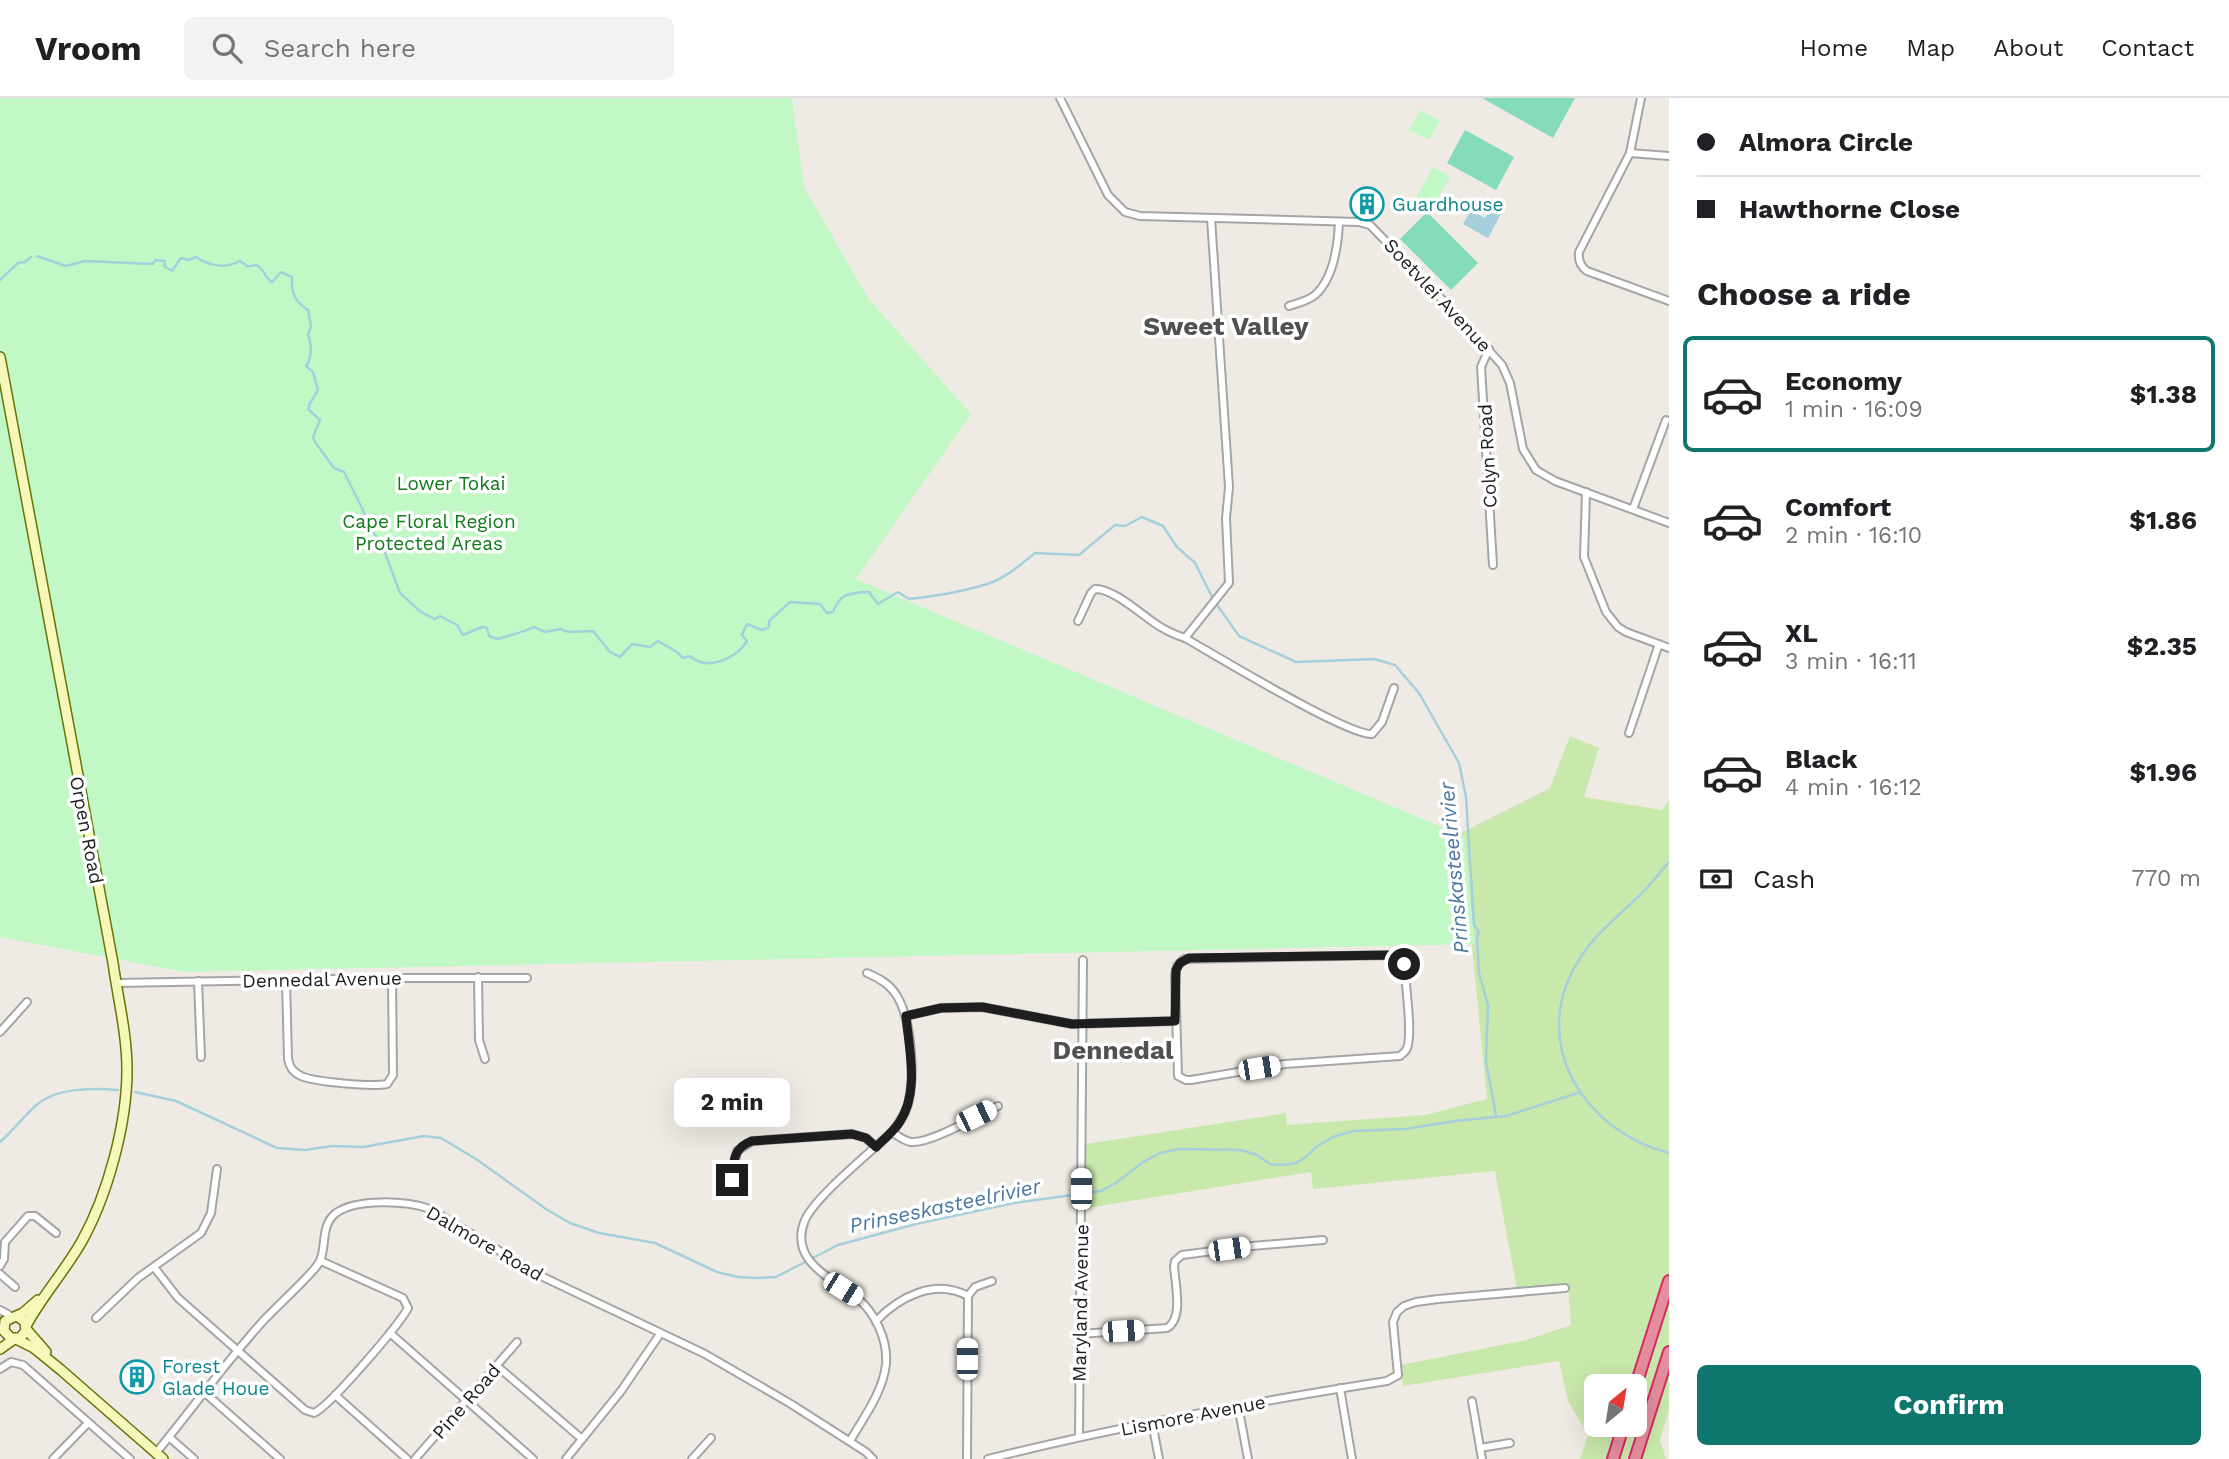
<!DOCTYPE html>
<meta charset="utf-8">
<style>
body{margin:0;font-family:"Work Sans",sans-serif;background:#f2f2f2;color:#202124;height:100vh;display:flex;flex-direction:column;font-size:26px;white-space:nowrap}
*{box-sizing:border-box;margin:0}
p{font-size:23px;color:#757577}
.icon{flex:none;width:38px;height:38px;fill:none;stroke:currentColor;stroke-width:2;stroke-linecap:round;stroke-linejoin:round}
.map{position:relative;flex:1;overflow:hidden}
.side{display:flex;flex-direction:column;background:#fff;width:560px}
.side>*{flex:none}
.hud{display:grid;align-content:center;height:154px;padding:0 28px;background:#fff}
.needle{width:46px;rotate:30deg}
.fabs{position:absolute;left:1584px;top:1276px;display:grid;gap:14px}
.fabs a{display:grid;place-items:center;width:63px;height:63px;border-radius:10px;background:#fff;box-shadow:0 7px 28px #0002;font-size:35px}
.end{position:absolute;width:32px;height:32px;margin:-16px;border:9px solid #1e1e1e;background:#fff;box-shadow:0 0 0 4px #fff}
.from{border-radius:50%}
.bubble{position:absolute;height:49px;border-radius:10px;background:#fff;box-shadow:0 7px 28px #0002;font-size:23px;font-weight:700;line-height:49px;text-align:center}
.car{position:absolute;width:21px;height:42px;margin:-21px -10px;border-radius:9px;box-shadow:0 0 5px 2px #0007;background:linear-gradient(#fff 24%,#345 0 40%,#fff 0 76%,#345 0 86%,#fff 0)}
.hud b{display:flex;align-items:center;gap:24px;height:66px;font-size:26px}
.hud b+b{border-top:2px solid #e0e0e0}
.hud i{width:18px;height:18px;background:#202124}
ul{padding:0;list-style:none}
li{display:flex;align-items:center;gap:21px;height:116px;margin:0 14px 10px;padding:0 14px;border:4px solid transparent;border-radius:10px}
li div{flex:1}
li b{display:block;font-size:26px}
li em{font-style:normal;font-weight:700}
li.selected{border-color:#0f766e}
li>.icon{width:63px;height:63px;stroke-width:1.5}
h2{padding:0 28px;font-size:32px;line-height:84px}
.pay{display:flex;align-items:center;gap:18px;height:77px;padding:0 28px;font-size:26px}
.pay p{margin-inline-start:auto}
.button{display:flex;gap:14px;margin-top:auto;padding:14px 28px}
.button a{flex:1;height:80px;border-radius:10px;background:#0f766e;color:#fff;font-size:28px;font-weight:700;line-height:80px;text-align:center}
header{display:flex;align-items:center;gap:42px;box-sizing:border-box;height:98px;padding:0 35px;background:#fff;border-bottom:2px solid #e0e0e0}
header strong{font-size:33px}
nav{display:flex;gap:38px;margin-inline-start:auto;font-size:24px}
.search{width:490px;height:63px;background:#f2f2f2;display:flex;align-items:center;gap:18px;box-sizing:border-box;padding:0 24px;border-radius:10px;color:#757577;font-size:26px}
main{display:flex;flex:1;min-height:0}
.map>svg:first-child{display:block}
.grass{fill:#c9e8ab;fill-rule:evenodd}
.park{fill:#c2f8c6}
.pitch{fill:#84dcba}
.water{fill:#a5cfdb}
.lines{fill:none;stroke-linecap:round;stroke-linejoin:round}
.stream{stroke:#a5cfdb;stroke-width:2.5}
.street-casing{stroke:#a5a5a5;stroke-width:10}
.secondary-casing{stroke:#677207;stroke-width:12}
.highway-casing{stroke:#d62863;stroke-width:14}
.street{stroke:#fff;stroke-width:6}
.secondary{stroke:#f5f8b9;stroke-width:9}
.highway{stroke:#e48d9d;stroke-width:10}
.route{stroke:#1e1e1e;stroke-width:9}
.labels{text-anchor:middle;stroke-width:7;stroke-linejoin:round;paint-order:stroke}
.culture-label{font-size:19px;fill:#0d838f;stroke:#fff;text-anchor:start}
.street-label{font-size:19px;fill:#1e1e1e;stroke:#fff}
.park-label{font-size:19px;fill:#0e7a17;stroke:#fff}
.water-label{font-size:21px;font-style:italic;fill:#4977a3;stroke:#fff}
.district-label{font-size:26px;font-weight:bold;fill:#515151;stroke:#fff}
</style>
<header>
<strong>Vroom</strong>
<div class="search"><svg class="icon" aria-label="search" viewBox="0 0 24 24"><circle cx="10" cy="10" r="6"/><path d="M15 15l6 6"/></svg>Search here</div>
<nav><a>Home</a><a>Map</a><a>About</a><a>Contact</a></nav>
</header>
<main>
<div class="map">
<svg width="1669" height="1361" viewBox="0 0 1669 1361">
<rect width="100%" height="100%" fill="#efebe4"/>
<path class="grass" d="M 1570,638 L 1599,650 L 1584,699 L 1662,712 L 1669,702 L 1669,1312 L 1660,1342 L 1666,1361 L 1580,1361 L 1588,1337 L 1568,1303 L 1559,1263 L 1403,1288 L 1401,1267 L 1526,1242 L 1571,1227 L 1568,1187 L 1517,1192 L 1495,1073 L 1313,1091 L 1311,1074 L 1081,1111 L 1080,1047 L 1286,1015 L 1287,1027 L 1425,1017 L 1487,1001 L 1461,735 L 1550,690 ZM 1596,1288 L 1634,1288 L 1634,1326 L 1596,1326 Z"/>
<g class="park">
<path d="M 0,0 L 792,0 L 804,89 L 868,200 L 971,316 L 856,481 L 1465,739 L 1475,846 L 184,874 L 0,839 Z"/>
<path d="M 1420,12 L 1440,23 L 1429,42 L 1409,32 Z"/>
<path d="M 1433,69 L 1450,79 L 1432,110 L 1416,100 Z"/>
</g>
<g class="pitch">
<path d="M 1482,0 L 1575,0 L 1553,40 Z"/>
<path d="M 1465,32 L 1514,59 L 1496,92 L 1447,65 Z"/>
<path d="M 1427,114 L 1478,165 L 1451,192 L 1400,141 Z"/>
</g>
<path class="water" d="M 1491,110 L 1501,116 L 1488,140 L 1463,126 L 1471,112 L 1485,120 Z"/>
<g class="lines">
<g class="stream">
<path d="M 37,158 L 66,168 L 85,163 L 153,166 L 155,162 L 165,163 L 164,168 L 172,173 L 181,160 L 189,162 L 196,159 C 209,168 226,171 240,163 L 247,168 C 250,169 253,167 256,167 C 263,168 265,181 272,184 L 281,174 L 292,179 C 291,195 295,204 308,212 L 311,228 L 308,237 C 312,246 312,260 306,268 L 313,274 L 318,292 L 309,307 L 309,312 L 320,322 L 313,339 L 315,344 L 334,370 L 344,374 L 363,412 L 367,427 L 381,444 L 400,495 L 421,514 L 435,521 L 440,518 L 457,527 L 463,537 L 482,529 L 487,530 L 489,538 L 498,541 C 510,537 522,535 534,529 L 545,534 L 560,531 L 569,534 L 593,533 L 610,554 L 620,559 L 632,546 L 650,549 L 658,543 L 677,554 L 683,560 L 690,558 C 707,574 737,560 747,543 L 742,537 L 747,526 L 762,532 L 769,529 L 769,523 L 790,504 L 820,506 L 827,515 L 833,514 C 840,495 850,495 869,494 L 878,506 L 898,494 L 909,501 C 935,498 964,494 990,485 C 1007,479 1021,466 1035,455 L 1079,457 L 1115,427 L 1125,428 L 1142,419 L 1163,428 L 1177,449 L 1195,465 L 1213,501"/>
<path d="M 0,182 L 18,165 L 25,164 L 31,159"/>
<path d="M 1217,507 L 1239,538 L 1296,564 L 1374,561 L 1395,567 L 1419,595 L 1459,665 L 1466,699 L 1474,827 L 1479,834 L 1477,839 L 1479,875 L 1488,907 L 1486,964 L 1496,1017"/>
<path d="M 1669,764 C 1660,774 1651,786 1641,796 C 1619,818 1595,835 1579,862 C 1527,943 1583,1033 1669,1055"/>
<path d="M 135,994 L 176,1003 L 277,1050 L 305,1052 L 332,1048 L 363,1049 L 424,1038 L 441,1040 L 476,1061 L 546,1111 L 570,1125 L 599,1135 L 655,1145 L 717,1174 L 738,1179 L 757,1180 L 776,1179 L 838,1147 L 920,1125 L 1014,1105 L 1101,1093 L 1116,1085 L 1142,1065 L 1160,1055 L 1179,1051 L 1241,1052 L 1257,1057 L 1270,1066 L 1282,1067 L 1296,1065 L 1306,1059 L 1316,1049 L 1333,1039 L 1353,1033 L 1405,1031 L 1455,1023 L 1506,1018 L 1578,995"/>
<path d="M 0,1044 C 14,1032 24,1017 39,1005 C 57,990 95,990 118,992"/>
</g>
<defs>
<g id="street">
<path d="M 1060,0 L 1108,97 L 1125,114 L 1140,118 L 1359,124 L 1370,127 L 1459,219 L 1502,267 L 1510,285 L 1523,351 L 1536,372 L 1555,383 L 1669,425"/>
<path d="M 1641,0 L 1630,55 L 1579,154 C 1578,162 1580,168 1587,173 L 1669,203"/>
<path d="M 1630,55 L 1669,58"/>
<path d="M 1289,208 C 1298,205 1308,203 1315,197 C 1334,180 1338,147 1339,124"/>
<path d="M 1489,251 L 1481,269 L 1493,467"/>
<path d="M 1586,394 L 1584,459 L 1606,514 L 1618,529 L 1626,534 L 1669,550"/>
<path d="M 1633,411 L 1666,322"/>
<path d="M 1078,523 L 1091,495 L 1095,491 C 1113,490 1143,518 1159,528 C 1167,533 1176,537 1185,540 C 1215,557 1348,638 1372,636 L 1382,624 L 1394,590"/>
<path d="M 1185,540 L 1229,485 L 1226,420 L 1229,389 L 1211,120"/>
<path d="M 1629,635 L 1659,546"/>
<path d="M 1394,857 L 1400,860 L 1404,866 C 1405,882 1413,937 1407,950 C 1406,954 1403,955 1400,958 L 1285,966 L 1191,982 L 1186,982 L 1178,978 L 1175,877 L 1177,868 L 1184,861 Z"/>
<path d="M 478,879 L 479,942 L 485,961"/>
<path d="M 286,882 L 288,961 C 290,970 293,974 301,978 C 315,984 372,989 387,986 L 393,977 L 392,880"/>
<path d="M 198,883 L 201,959"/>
<path d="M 116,885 L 392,880 L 527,880"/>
<path d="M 906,918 L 941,910 L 982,909 L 1072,926 L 1175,923"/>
<path d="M 0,934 L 27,904"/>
<path d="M 892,1034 C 898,1038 904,1043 911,1044 C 930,1046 979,1017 998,1008"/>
<path d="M 732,1082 L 737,1053 L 752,1043 L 852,1036 L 866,1040 L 876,1049"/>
<path d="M 0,1168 L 4,1161 L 5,1144 L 28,1118 L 35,1118 L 56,1135"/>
<path d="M 154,1169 L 178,1200 L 305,1312 L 314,1315 C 330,1308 399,1227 408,1210 L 403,1200 L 321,1163"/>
<path d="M 0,1176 L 15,1189"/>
<path d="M 0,1212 L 11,1218"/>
<path d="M 96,1220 L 138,1180 L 201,1135 L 211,1115 L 217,1071"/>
<path d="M 876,1223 C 899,1199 935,1180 968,1198"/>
<path d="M 390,1235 L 533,1361"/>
<path d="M 1079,1236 L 1167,1230 C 1184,1220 1175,1186 1174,1168 L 1175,1163 L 1182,1157 L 1252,1148 L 1323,1142"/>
<path d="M 497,1268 L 582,1341"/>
<path d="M 0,1271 L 11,1264 L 23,1267 L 130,1361"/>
<path d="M 1340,1290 L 1352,1361"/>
<path d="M 205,1295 L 280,1361"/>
<path d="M 335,1297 L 407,1361"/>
<path d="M 1472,1303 L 1482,1361"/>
<path d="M 1238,1307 L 1248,1361"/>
<path d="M 1152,1324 L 1159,1361"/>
<path d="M 1079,1338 L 1083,862"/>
<path d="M 169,1339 L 194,1361"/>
<path d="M 850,1343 C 864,1319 883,1294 886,1266 C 888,1242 875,1214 856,1199 C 832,1180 788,1163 805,1122 C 816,1098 871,1054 892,1034 C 899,1025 905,1017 908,1006 C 915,978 912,923 897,898 C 890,886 879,880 867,875"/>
<path d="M 1480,1350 L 1510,1345"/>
<path d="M 156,1355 C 192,1311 226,1264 264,1222 C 281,1204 300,1188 316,1169 C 329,1154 318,1129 336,1115 C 357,1100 407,1103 430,1111 L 541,1178 L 705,1256 L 791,1306 L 866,1354 L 873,1361"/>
<path d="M 53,1361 L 88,1325"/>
<path d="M 415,1361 L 517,1244"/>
<path d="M 566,1361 L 621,1293 L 660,1236"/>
<path d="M 692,1361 L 711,1340"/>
<path d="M 967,1361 L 968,1198 L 975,1189 L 992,1183"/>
<path d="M 988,1361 C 1119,1328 1253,1304 1387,1283 L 1398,1277 L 1393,1224 L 1397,1214 L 1404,1208 L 1416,1204 L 1438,1201 L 1565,1190"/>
</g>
<g id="secondary">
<path d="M 0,259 L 113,865 C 118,901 127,936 127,972 C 127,1025 108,1096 82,1143 C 65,1173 42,1198 26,1228"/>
<path d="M 17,1218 L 25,1224 L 26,1233 L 20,1240 L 11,1240 L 4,1233 L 5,1223 L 23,1215 L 38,1202"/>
<path d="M 26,1231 L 46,1254"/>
<path d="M 16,1241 L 34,1250 L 61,1272 L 163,1361"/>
<path d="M 0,1251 L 14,1241"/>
</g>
<g id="highway">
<path d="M 1634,1293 L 1669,1183"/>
<path d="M 1613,1361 L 1624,1326"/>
<path d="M 1635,1361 L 1669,1254"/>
</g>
</defs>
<use href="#street" class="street-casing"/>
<use href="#secondary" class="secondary-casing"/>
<use href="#highway" class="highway-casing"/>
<use href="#street" class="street"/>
<use href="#secondary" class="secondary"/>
<use href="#highway" class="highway"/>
</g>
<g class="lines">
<path class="route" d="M 732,1082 C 733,1065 733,1049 752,1043 L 852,1036 L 866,1040 L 876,1049 C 884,1041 893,1034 899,1025 C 920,994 909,952 906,918 L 941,910 L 982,909 L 1072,926 L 1175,923 L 1176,872 L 1180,865 L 1189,860 L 1394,857 L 1400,860 L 1404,866"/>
</g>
<defs>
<symbol id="building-ring" viewBox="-11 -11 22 22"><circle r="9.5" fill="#fff" stroke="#0f9aa8" stroke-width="1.5"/><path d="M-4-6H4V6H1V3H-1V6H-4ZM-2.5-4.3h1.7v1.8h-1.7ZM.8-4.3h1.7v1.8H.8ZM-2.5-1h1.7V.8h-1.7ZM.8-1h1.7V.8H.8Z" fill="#0f9aa8"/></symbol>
</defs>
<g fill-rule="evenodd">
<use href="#building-ring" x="1348" y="87" width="38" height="38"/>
<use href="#building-ring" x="118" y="1260" width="38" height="38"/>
</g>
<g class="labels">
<g class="culture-label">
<text x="1392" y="113">Guardhouse</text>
<text x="162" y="1275">Forest<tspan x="162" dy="22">Glade Houe</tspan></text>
</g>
<g class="street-label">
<text transform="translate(1438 197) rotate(47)" y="7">Soetvlei Avenue</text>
<text transform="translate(1487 358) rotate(-93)" y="7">Colyn Road</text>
<text transform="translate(87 732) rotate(79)" y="7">Orpen Road</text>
<text transform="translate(322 881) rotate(-1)" y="7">Dennedal Avenue</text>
<text transform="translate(485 1145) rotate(30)" y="7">Dalmore Road</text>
<text transform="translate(1080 1205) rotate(-89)" y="7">Maryland Avenue</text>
<text transform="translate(466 1303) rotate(-49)" y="7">Pine Road</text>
<text transform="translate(1193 1317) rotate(-11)" y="7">Lismore Avenue</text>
</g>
<g class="park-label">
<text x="451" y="392">Lower Tokai</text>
<text x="429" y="430">Cape Floral Region<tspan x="429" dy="22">Protected Areas</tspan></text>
</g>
<g class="water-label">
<text transform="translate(1454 770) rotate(-95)" y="7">Prinskasteelrivier</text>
<text transform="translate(945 1108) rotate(-12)" y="7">Prinseskasteelrivier</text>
</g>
<g class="district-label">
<text x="1226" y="237">Sweet Valley</text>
<text x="1113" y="961">Dennedal</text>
</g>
</g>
</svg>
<div class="fabs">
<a><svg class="needle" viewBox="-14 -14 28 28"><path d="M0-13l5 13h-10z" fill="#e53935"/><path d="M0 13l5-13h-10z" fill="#757577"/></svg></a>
</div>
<i class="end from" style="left:1404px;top:866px"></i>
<i class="end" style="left:732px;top:1082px"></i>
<div class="bubble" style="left:674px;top:980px;width:116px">2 min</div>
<i class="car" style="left:1259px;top:970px;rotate:81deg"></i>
<i class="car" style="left:976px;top:1018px;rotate:64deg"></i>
<i class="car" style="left:1081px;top:1091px;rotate:0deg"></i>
<i class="car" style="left:1229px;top:1151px;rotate:82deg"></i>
<i class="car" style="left:843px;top:1191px;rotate:122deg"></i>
<i class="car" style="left:1123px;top:1233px;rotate:86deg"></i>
<i class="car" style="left:967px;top:1261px;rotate:0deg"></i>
</div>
<section class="side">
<div class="hud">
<b><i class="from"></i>Almora Circle</b>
<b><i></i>Hawthorne Close</b>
</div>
<h2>Choose a ride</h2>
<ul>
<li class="selected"><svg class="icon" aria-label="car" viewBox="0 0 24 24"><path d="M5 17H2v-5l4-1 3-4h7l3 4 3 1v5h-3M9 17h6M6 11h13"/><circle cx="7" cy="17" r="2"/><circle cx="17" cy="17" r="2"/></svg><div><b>Economy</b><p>1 min · 16:09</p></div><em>$1.38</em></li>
<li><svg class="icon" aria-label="car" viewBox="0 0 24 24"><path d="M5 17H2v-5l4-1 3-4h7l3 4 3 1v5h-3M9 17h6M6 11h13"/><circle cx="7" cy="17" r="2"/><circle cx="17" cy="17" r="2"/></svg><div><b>Comfort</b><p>2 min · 16:10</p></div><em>$1.86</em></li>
<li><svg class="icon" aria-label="car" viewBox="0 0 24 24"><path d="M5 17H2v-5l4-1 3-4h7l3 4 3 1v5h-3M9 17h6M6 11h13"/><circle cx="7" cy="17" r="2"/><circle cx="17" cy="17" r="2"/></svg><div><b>XL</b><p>3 min · 16:11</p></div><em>$2.35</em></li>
<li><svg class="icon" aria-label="car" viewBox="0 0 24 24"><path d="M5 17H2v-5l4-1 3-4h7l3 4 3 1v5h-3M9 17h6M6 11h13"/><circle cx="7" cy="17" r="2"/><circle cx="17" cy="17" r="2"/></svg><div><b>Black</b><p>4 min · 16:12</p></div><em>$1.96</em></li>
</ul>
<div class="pay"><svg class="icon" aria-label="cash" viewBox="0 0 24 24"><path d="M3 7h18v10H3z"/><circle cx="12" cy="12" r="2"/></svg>Cash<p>770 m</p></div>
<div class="button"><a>Confirm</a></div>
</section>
</main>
